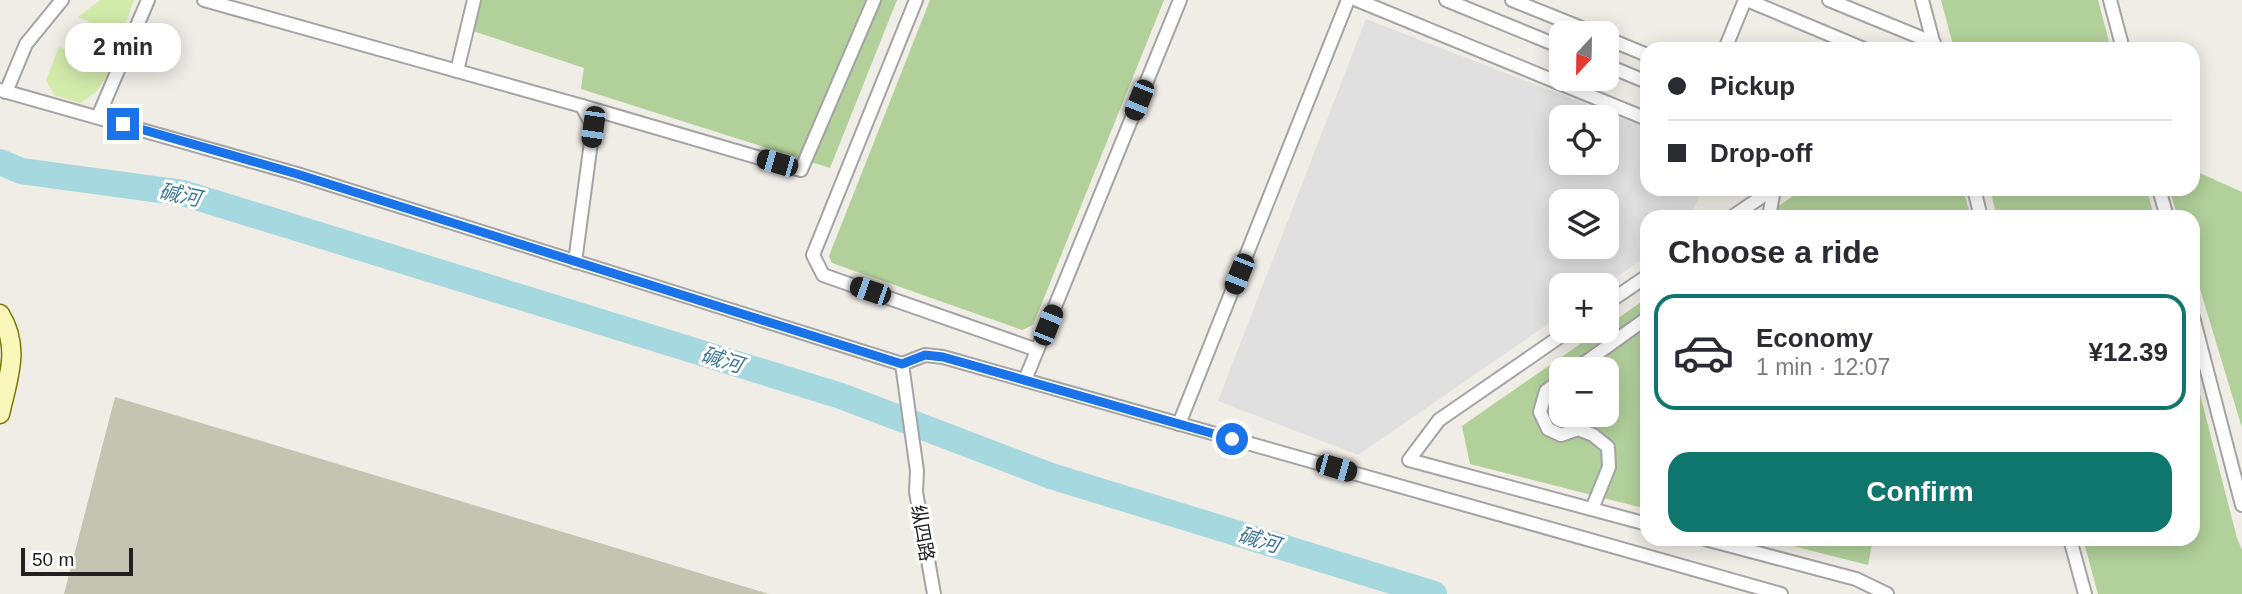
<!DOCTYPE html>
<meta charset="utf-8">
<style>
body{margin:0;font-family:Arial,"Noto Sans SC",sans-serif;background:#f2f2f3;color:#2b2b33;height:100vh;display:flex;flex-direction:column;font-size:26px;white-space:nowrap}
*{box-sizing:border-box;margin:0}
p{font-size:23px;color:#7c7c81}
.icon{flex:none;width:38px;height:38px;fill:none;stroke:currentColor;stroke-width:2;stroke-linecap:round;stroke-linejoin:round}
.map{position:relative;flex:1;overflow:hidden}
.side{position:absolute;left:1640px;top:210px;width:560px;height:336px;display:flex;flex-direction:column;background:#fff;border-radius:21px;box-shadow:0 4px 18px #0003}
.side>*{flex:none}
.guide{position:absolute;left:1640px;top:42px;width:560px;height:154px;border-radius:21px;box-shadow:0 4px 18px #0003;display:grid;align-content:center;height:154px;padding:0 28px;background:#fff}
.needle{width:46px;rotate:202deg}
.buttons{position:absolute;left:1549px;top:21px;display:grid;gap:14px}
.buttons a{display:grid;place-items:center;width:70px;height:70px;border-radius:14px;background:#fff;box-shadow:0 4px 18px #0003;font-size:35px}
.scale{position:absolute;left:21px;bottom:18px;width:112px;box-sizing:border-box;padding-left:7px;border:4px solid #202020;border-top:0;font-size:19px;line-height:24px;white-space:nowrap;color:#202020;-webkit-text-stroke:5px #fff;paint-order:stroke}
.end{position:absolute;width:32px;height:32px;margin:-16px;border:9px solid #1a73e8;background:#fff;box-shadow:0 0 0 4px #fff}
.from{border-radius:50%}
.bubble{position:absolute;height:49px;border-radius:21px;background:#fff;box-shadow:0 4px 18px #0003;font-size:23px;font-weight:700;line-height:49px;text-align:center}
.car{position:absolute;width:21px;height:42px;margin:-21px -10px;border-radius:9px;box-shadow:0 0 5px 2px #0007;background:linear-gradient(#222 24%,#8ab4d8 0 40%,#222 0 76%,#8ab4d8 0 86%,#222 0)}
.guide b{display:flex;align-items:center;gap:24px;height:66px;font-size:26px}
.guide b+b{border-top:2px solid #e1e1e2}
.guide i{width:18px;height:18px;background:#2b2b33}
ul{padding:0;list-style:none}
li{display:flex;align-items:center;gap:21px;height:116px;margin:0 14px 10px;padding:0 14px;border:4px solid transparent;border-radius:21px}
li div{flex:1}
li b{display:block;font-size:26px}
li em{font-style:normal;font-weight:700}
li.active{border-color:#0f766e}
li>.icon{width:63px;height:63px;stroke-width:1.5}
h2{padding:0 28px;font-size:32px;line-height:84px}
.button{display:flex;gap:14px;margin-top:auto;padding:14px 28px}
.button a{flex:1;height:80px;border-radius:21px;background:#0f766e;color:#fff;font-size:28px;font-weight:700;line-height:80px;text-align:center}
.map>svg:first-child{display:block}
.construction{fill:#c5c3b1}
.grass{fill:#d2ebab}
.forest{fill:#b1d09a;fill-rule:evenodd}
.parking{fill:#e0e0e0;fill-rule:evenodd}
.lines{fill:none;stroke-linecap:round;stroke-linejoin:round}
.river{stroke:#a6d9df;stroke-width:26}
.street-casing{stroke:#a4a4a4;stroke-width:16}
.secondary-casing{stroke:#7a7803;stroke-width:21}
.street{stroke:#fff;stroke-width:12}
.secondary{stroke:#fbf6ba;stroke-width:18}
.route{stroke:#1a73e8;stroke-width:9}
.labels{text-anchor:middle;stroke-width:6;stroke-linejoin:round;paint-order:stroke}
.street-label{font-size:19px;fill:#202020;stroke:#fff}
.water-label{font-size:21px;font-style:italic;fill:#41799a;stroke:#fff}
</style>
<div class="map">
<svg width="2242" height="594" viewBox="0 0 2242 594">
<rect width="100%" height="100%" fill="#f0ece6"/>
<path class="construction" d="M 115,397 L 769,594 L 64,594 Z"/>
<path class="grass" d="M 100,0 L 134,0 L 107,76 L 96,92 L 80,103 L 54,95 L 46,80 L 59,47 L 71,52 L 74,43 L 85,46 L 95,25 L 78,17 Z"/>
<g class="forest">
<path d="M 481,0 L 897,0 L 830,168 L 581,89 L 584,68 L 473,31 Z"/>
<path d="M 930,0 L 1164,0 L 1033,325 L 1022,330 L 832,263 L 829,256 Z"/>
<path d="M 1941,0 L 2098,0 L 2111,49 L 1954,49 Z"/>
<path d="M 2193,170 L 2242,192 L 2242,428 L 2193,266 L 2193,217 L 2178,217 L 2169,189 L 2193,189 Z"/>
<path d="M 1803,189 L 1963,189 L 1971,217 L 1763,217 Z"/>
<path d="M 1990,189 L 2147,189 L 2154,217 L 1997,217 Z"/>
<path d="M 1647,298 L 1647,509 L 1470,464 L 1462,426 L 1599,331 L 1606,331 L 1607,326 ZM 1561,369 L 1606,369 L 1606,415 L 1561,415 Z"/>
<path d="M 2193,367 L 2237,538 L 2242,550 L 2242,594 L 2098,594 L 2083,539 L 2193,539 Z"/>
<path d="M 1765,539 L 1873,539 L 1868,565 Z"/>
</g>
<path class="parking" d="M 1366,19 L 1647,128 L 1647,189 L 1702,189 L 1690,217 L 1647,217 L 1647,256 L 1605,285 L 1561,285 L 1561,315 L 1358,455 L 1218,401 ZM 1561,117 L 1606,117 L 1606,163 L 1561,163 ZM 1561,201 L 1606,201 L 1606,247 L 1561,247 Z"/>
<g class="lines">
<path class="river" d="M 0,162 L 21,171 L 183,193 L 841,396 L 1051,476 L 1434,594"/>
<defs>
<g id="street">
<path d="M 204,0 L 582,106 L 593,127 L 575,262"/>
<path d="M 916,0 L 813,255 L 823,275 L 1037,350"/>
<path d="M 1357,0 L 1647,119"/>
<path d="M 1446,0 L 1561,47"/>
<path d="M 1512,0 L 1594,33"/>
<path d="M 1747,0 L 1864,49"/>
<path d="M 1829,0 L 1934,43"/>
<path d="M 1922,0 L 1935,49"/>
<path d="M 2110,0 L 2123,49"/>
<path d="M 1606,38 L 1647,55"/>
<path d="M 1725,49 L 1745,0"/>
<path d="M 1606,65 L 1647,82"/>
<path d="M 457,71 L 474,0"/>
<path d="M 0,90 L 297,174 L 902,364 L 925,355 L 943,357 L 1781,594"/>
<path d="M 6,92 L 26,44 L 62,0"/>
<path d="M 582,106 L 801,170 L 874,0"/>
<path d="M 98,117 L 148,0"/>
<path d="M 1974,189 L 1981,217"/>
<path d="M 2159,189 L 2167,217"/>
<path d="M 1732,217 L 1773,189"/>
<path d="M 1769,217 L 1774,189"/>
<path d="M 1606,304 L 1647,276"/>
<path d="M 2193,317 L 2242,505"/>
<path d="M 1568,331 L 1439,420 L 1409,460 L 1647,524"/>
<path d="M 902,364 L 917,471 L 916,492 L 934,594"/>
<path d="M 1576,369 L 1647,318"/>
<path d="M 1025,380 L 1180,0"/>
<path d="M 1561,380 L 1546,391 L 1540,412 L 1548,429 L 1561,435 L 1578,429 L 1593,435 L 1608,447 L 1609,467 L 1592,509"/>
<path d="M 1179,424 L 1348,0"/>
<path d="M 1705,539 L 1856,579 L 1887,594"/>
<path d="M 2070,539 L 2085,594"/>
</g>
<path id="secondary" d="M 0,314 C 21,348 8,378 0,414"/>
</defs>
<use href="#street" class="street-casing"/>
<use href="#secondary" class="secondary-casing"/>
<use href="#street" class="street"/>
<use href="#secondary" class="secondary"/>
</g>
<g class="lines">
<path class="route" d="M 123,124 L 297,174 L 902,364 L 925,355 L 943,357 L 1232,439"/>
</g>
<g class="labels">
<g class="street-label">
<text transform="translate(923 533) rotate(80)" y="7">纵四路</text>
</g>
<g class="water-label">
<text transform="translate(180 195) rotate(12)" y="7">碱河</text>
<text transform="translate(722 360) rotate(17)" y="7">碱河</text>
<text transform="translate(1259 540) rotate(17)" y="7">碱河</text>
</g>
</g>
</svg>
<div class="buttons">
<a><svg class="needle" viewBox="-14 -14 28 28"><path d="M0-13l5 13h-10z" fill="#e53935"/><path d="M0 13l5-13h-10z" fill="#7c7c81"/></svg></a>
<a><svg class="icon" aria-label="locate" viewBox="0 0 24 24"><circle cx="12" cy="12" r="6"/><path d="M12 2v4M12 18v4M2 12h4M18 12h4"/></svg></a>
<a><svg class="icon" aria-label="layers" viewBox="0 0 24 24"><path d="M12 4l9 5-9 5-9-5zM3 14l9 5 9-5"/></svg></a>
<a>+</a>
<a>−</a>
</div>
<div class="scale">50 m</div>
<i class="end from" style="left:1232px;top:439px"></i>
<i class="end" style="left:123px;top:124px"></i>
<div class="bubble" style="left:65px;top:23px;width:116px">2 min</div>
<i class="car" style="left:1139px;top:100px;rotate:202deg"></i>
<i class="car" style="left:593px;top:127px;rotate:188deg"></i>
<i class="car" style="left:777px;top:163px;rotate:286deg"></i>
<i class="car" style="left:1239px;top:274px;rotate:202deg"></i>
<i class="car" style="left:870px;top:291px;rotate:289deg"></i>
<i class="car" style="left:1048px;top:325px;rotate:22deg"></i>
<i class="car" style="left:1336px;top:468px;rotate:106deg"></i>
<div class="guide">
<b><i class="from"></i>Pickup</b>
<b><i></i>Drop-off</b>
</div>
<section class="side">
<h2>Choose a ride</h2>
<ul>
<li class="active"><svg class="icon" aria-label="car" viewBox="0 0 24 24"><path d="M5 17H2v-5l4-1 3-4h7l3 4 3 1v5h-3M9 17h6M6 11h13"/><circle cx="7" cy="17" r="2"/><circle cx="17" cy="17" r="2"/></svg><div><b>Economy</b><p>1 min · 12:07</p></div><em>¥12.39</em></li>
</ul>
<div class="button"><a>Confirm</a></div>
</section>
</div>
